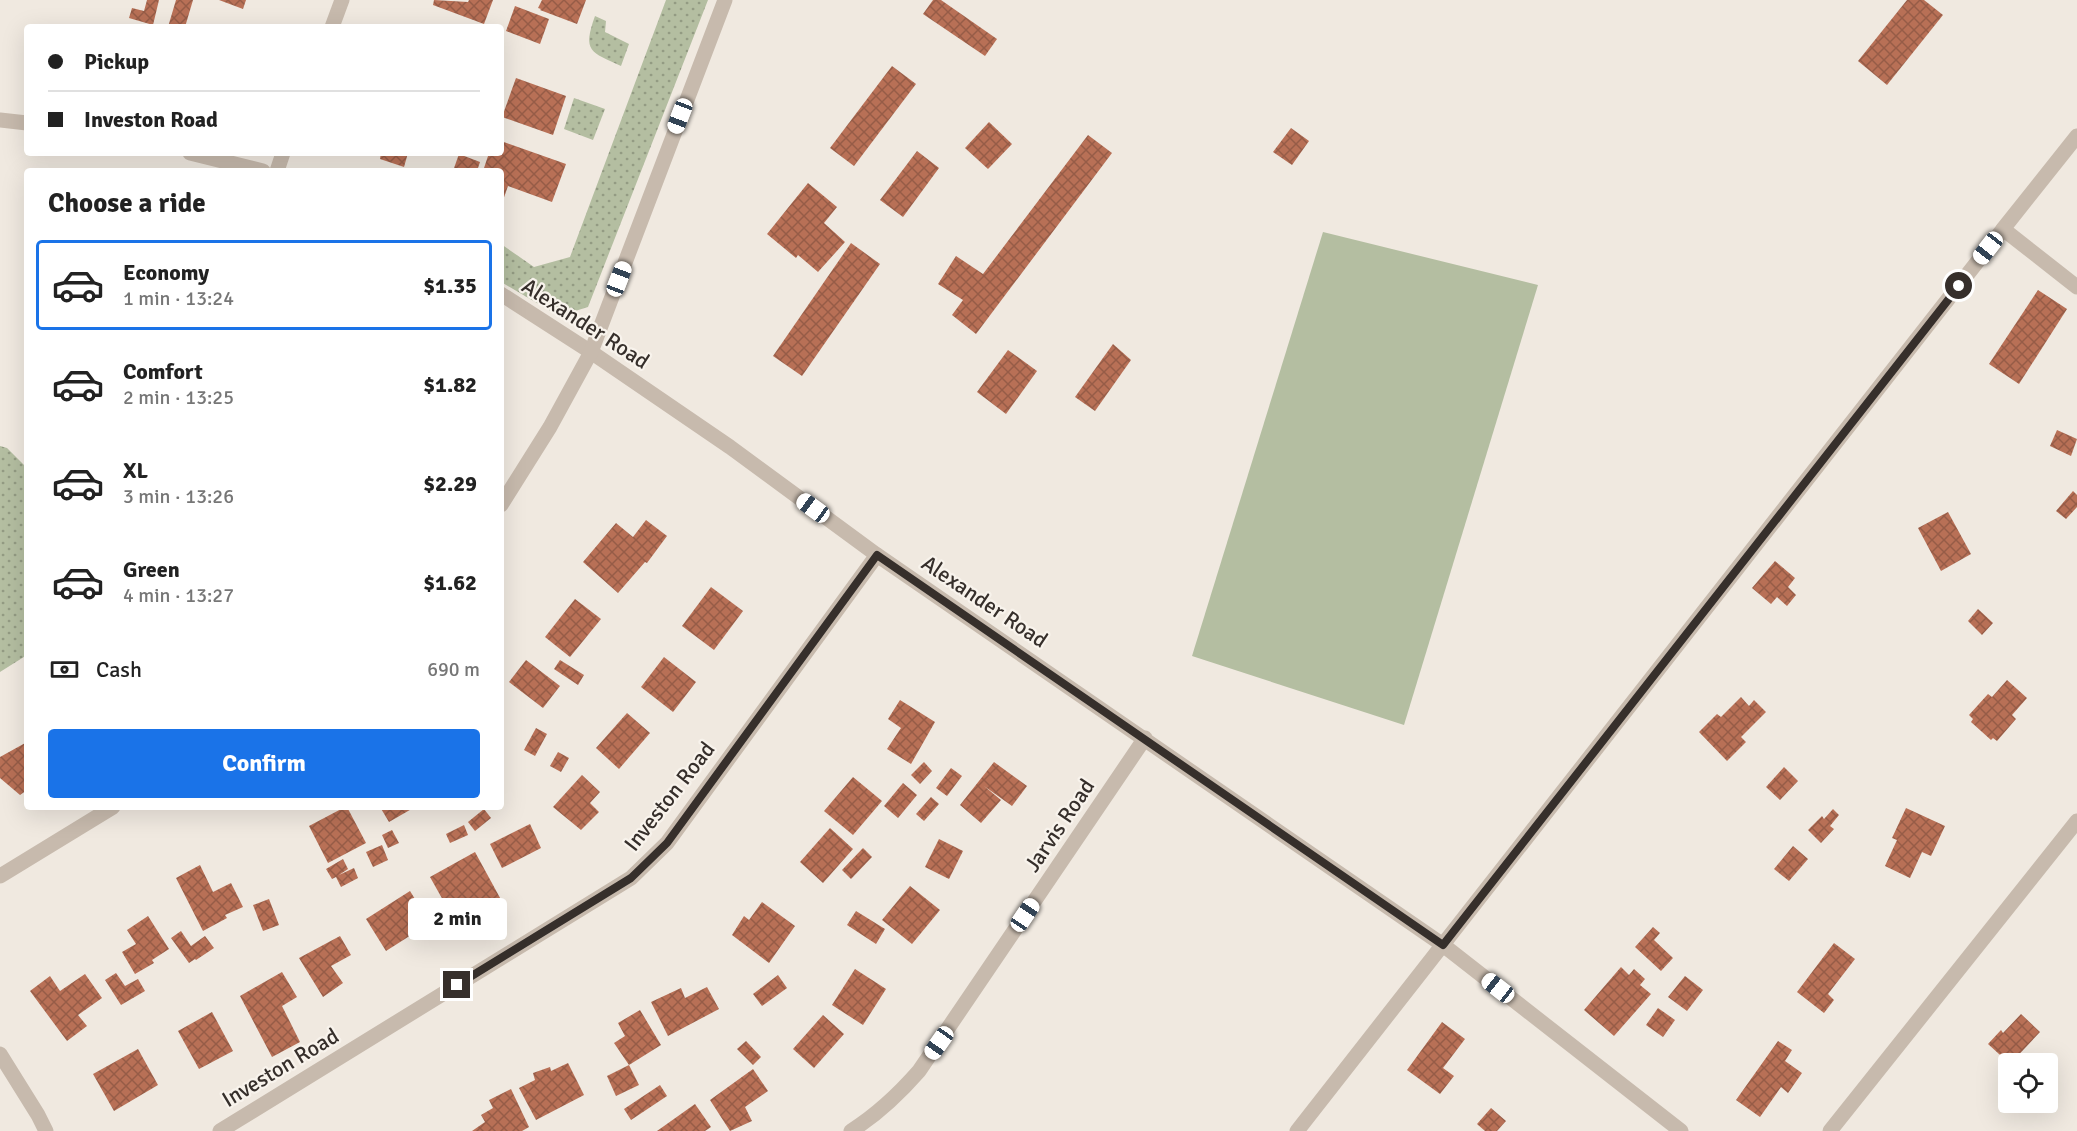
<!DOCTYPE html>
<meta charset="utf-8">
<style>
body{margin:0;font-family:Signika,sans-serif;background:#f6f6f6;color:#222;height:100vh;display:flex;flex-direction:column;font-size:22px;white-space:nowrap}
*{box-sizing:border-box;margin:0}
p{font-size:20px;color:#767676}
.icon{flex:none;width:33px;height:33px;fill:none;stroke:currentColor;stroke-width:2;stroke-linecap:round;stroke-linejoin:round}
.map{position:relative;flex:1;overflow:hidden}
.panel{position:absolute;left:24px;top:168px;width:480px;height:642px;display:flex;flex-direction:column;background:#fff;border-radius:6px;box-shadow:0 6px 24px #0002}
.panel>*{flex:none}
.banner{position:absolute;left:24px;top:24px;width:480px;height:132px;border-radius:6px;box-shadow:0 6px 24px #0002;display:grid;align-content:center;height:132px;padding:0 24px;background:#fff}
.controls{position:absolute;left:1998px;top:1053px;display:grid;gap:12px}
.controls a{display:grid;place-items:center;width:60px;height:60px;border-radius:6px;background:#fff;box-shadow:0 6px 24px #0002;font-size:30px}
.end{position:absolute;width:27px;height:27px;margin:-14px;border:8px solid #362f2b;background:#fff;box-shadow:0 0 0 3px #fff}
.from{border-radius:50%}
.bubble{position:absolute;height:42px;border-radius:6px;background:#fff;box-shadow:0 6px 24px #0002;font-size:20px;font-weight:700;line-height:42px;text-align:center}
.car{position:absolute;width:18px;height:36px;margin:-18px -9px;border-radius:8px;box-shadow:0 0 4px 2px #0007;background:linear-gradient(#fff 24%,#345 0 40%,#fff 0 76%,#345 0 86%,#fff 0)}
.banner b{display:flex;align-items:center;gap:21px;height:57px;font-size:22px}
.banner b+b{border-top:2px solid #e0e0e0}
.banner i{width:15px;height:15px;background:#222}
ul{padding:0;list-style:none}
li{display:flex;align-items:center;gap:18px;height:90px;margin:0 12px 9px;padding:0 12px;border:3px solid transparent;border-radius:6px}
li div{flex:1}
li b{display:block;font-size:22px}
li em{font-style:normal;font-weight:700}
li.active{border-color:#1a73e8}
li>.icon{width:54px;height:54px;stroke-width:1.5}
h2{padding:0 24px;font-size:27px;line-height:72px}
.pay{display:flex;align-items:center;gap:15px;height:66px;padding:0 24px;font-size:22px}
.pay p{margin-inline-start:auto}
.action{display:flex;gap:12px;margin-top:auto;padding:12px 24px}
.action a{flex:1;height:69px;border-radius:6px;background:#1a73e8;color:#fff;font-size:24px;font-weight:700;line-height:69px;text-align:center}
.map>svg:first-child{display:block}
.grass{fill:url(#grass-dots)}
.park{fill:#b4bea1}
.building{fill:url(#building-cross-hatch)}
.lines{fill:none;stroke-linecap:round;stroke-linejoin:round}
.minor{stroke:#c7baad;stroke-width:15}
.route{stroke:#362f2b;stroke-width:8}
.labels{text-anchor:middle;stroke-width:4.5;stroke-linejoin:round;paint-order:stroke}
.street-label{font-size:22px;fill:#362f2b;stroke:#f8f3ec}
</style>
<div class="map">
<svg width="2077" height="1131" viewBox="0 0 2077 1131">
<defs>
<pattern id="grass-dots" width="8" height="8" patternUnits="userSpaceOnUse" patternTransform="scale(1.5)"><rect width="8" height="8" fill="#b4bea1"/><path d="M2 2h.1M6 6h.1" fill="none" stroke="#939b83" stroke-width="1.8" stroke-linecap="round"/></pattern>
<pattern id="building-cross-hatch" width="8" height="8" patternUnits="userSpaceOnUse" patternTransform="scale(1.5)"><rect width="8" height="8" fill="#b87056"/><path d="M0 0l8 8M0 8l8-8" fill="none" stroke="#965c47"/></pattern>
</defs>
<rect width="100%" height="100%" fill="#f0e9e0"/>
<g class="grass">
<path d="M 666,0 L 708,0 L 588,307 L 559,316 L 501,282 L 501,244 L 534,267 L 570,257 Z"/>
<path d="M 595,16 L 606,21 L 605,32 L 629,44 L 621,66 C 591,52 582,52 595,16 Z"/>
<path d="M 574,98 L 605,109 L 593,140 L 564,129 Z"/>
<path d="M 0,446 L 7,448 L 27,468 L 27,655 L 0,672 Z"/>
</g>
<path class="park" d="M 1323,232 L 1538,285 L 1404,725 L 1192,656 Z"/>
<g class="building">
<path d="M 147,0 L 159,0 L 153,25 L 129,18 L 132,8 L 144,11 Z"/>
<path d="M 176,0 L 193,0 L 185,27 L 168,27 Z"/>
<path d="M 219,0 L 246,0 L 243,9 Z"/>
<path d="M 434,0 L 468,2 L 469,0 L 493,0 L 484,24 L 433,5 Z"/>
<path d="M 542,0 L 586,0 L 577,24 L 540,10 L 541,9 L 538,8 Z"/>
<path d="M 933,0 L 941,0 L 997,39 L 985,56 L 923,14 Z"/>
<path d="M 1907,0 L 1924,0 L 1943,15 L 1887,85 L 1858,61 Z"/>
<path d="M 515,6 L 549,19 L 540,44 L 506,31 Z"/>
<path d="M 892,66 L 916,84 L 854,166 L 830,148 Z"/>
<path d="M 516,78 L 566,96 L 553,135 L 502,117 Z"/>
<path d="M 989,122 L 1012,144 L 988,169 L 965,148 Z"/>
<path d="M 1291,128 L 1309,141 L 1292,165 L 1273,152 Z"/>
<path d="M 1088,135 L 1112,153 L 976,334 L 952,315 L 963,300 L 938,284 L 956,256 L 983,274 Z"/>
<path d="M 501,141 L 566,164 L 552,202 L 508,186 L 501,206 L 501,171 L 483,171 L 489,153 L 501,153 Z"/>
<path d="M 917,151 L 939,168 L 903,217 L 880,200 Z"/>
<path d="M 381,153 L 408,153 L 404,167 L 380,159 Z"/>
<path d="M 459,154 L 480,162 L 477,171 L 453,171 Z"/>
<path d="M 808,183 L 837,207 L 824,223 L 845,242 L 818,272 L 798,255 L 796,258 L 767,234 Z"/>
<path d="M 851,243 L 880,264 L 802,376 L 773,356 Z"/>
<path d="M 2038,290 L 2067,309 L 2019,384 L 1989,364 Z"/>
<path d="M 1113,344 L 1131,360 L 1095,411 L 1075,397 Z"/>
<path d="M 1008,350 L 1037,371 L 1006,414 L 977,392 Z"/>
<path d="M 2057,430 L 2077,439 L 2071,456 L 2050,446 Z"/>
<path d="M 2073,491 L 2077,495 L 2077,507 L 2066,519 L 2056,511 Z"/>
<path d="M 1948,512 L 1971,554 L 1941,571 L 1918,528 Z"/>
<path d="M 646,520 L 667,536 L 647,563 L 645,562 L 618,593 L 583,562 L 616,523 L 633,537 Z"/>
<path d="M 1775,561 L 1795,578 L 1788,587 L 1796,595 L 1787,606 L 1777,597 L 1771,604 L 1752,588 Z"/>
<path d="M 711,587 L 743,611 L 714,650 L 682,626 Z"/>
<path d="M 575,599 L 601,619 L 570,657 L 545,637 Z"/>
<path d="M 1978,609 L 1993,623 L 1982,635 L 1968,621 Z"/>
<path d="M 664,657 L 696,682 L 673,712 L 641,687 Z"/>
<path d="M 526,660 L 560,686 L 543,708 L 509,682 Z"/>
<path d="M 560,660 L 584,675 L 578,685 L 554,669 Z"/>
<path d="M 2007,680 L 2027,698 L 2012,715 L 2016,719 L 1997,741 L 1993,738 L 1991,740 L 1971,722 L 1973,719 L 1969,715 L 1988,694 L 1992,697 Z"/>
<path d="M 1741,697 L 1749,706 L 1754,700 L 1766,712 L 1741,737 L 1746,742 L 1727,761 L 1699,732 L 1717,714 L 1721,717 Z"/>
<path d="M 900,700 L 935,722 L 911,764 L 887,749 L 901,728 L 888,719 Z"/>
<path d="M 627,713 L 650,733 L 619,769 L 596,748 Z"/>
<path d="M 536,728 L 547,734 L 535,756 L 524,750 Z"/>
<path d="M 27,742 L 27,790 L 20,795 L 0,778 L 0,757 Z"/>
<path d="M 558,752 L 569,758 L 561,772 L 550,766 Z"/>
<path d="M 924,762 L 932,771 L 920,784 L 911,775 Z"/>
<path d="M 994,762 L 1027,786 L 1012,806 L 984,786 L 1001,800 L 981,823 L 960,805 Z"/>
<path d="M 1784,767 L 1798,781 L 1780,800 L 1766,787 Z"/>
<path d="M 951,768 L 962,776 L 947,796 L 936,788 Z"/>
<path d="M 582,775 L 600,792 L 590,803 L 599,812 L 581,830 L 553,807 Z"/>
<path d="M 853,777 L 882,801 L 853,835 L 824,811 Z"/>
<path d="M 903,783 L 917,795 L 898,818 L 884,806 Z"/>
<path d="M 931,797 L 939,804 L 924,821 L 916,814 Z"/>
<path d="M 345,807 L 347,807 L 366,843 L 328,863 L 309,826 Z"/>
<path d="M 380,807 L 415,807 L 389,822 Z"/>
<path d="M 1906,808 L 1945,826 L 1931,856 L 1922,852 L 1910,878 L 1885,866 L 1897,840 L 1892,838 Z"/>
<path d="M 484,809 L 491,818 L 475,831 L 468,822 Z"/>
<path d="M 1833,809 L 1839,815 L 1830,826 L 1834,829 L 1821,843 L 1808,830 L 1822,816 L 1824,819 Z"/>
<path d="M 530,824 L 541,848 L 502,868 L 490,844 Z"/>
<path d="M 464,825 L 468,835 L 450,843 L 446,834 Z"/>
<path d="M 830,828 L 853,849 L 823,883 L 800,862 Z"/>
<path d="M 392,830 L 399,843 L 388,848 L 382,835 Z"/>
<path d="M 939,839 L 963,851 L 949,879 L 925,867 Z"/>
<path d="M 382,845 L 388,860 L 373,867 L 366,852 Z"/>
<path d="M 1793,846 L 1808,859 L 1789,881 L 1774,869 Z"/>
<path d="M 863,848 L 872,857 L 851,879 L 842,870 Z"/>
<path d="M 475,852 L 505,907 L 461,932 L 430,877 Z"/>
<path d="M 343,859 L 348,869 L 339,875 L 354,868 L 358,878 L 341,887 L 336,877 L 332,879 L 326,869 Z"/>
<path d="M 200,865 L 213,892 L 231,883 L 243,907 L 225,915 L 227,918 L 203,931 L 176,878 Z"/>
<path d="M 910,886 L 940,910 L 912,944 L 882,920 Z"/>
<path d="M 410,891 L 430,923 L 386,951 L 366,919 Z"/>
<path d="M 269,899 L 279,925 L 263,931 L 253,905 Z"/>
<path d="M 762,902 L 795,926 L 769,963 L 732,935 L 744,916 L 749,920 Z"/>
<path d="M 856,911 L 885,929 L 876,944 L 847,925 Z"/>
<path d="M 148,916 L 169,949 L 152,960 L 154,963 L 135,974 L 122,952 L 136,944 L 127,930 Z"/>
<path d="M 1653,927 L 1660,933 L 1654,940 L 1673,958 L 1661,971 L 1635,947 Z"/>
<path d="M 181,931 L 191,946 L 205,936 L 214,948 L 196,960 L 195,959 L 189,963 L 171,938 Z"/>
<path d="M 340,936 L 351,955 L 331,966 L 343,983 L 323,997 L 299,958 Z"/>
<path d="M 1834,943 L 1855,959 L 1828,994 L 1834,1000 L 1824,1013 L 1797,992 Z"/>
<path d="M 1621,967 L 1629,975 L 1634,969 L 1645,979 L 1640,985 L 1651,994 L 1614,1036 L 1584,1010 Z"/>
<path d="M 855,969 L 886,989 L 863,1025 L 832,1005 Z"/>
<path d="M 282,972 L 297,997 L 282,1006 L 300,1042 L 272,1057 L 240,996 Z"/>
<path d="M 116,973 L 125,986 L 138,979 L 145,991 L 121,1005 L 105,980 Z"/>
<path d="M 85,974 L 102,998 L 78,1015 L 87,1026 L 67,1041 L 30,991 L 50,976 L 60,991 Z"/>
<path d="M 778,975 L 787,988 L 762,1006 L 753,994 Z"/>
<path d="M 1685,976 L 1703,990 L 1687,1011 L 1668,997 Z"/>
<path d="M 707,987 L 719,1009 L 668,1036 L 651,1002 L 681,988 L 685,998 Z"/>
<path d="M 1658,1008 L 1675,1020 L 1663,1037 L 1646,1025 Z"/>
<path d="M 640,1010 L 661,1045 L 629,1065 L 614,1043 L 625,1036 L 618,1023 Z"/>
<path d="M 212,1012 L 233,1051 L 199,1069 L 178,1031 Z"/>
<path d="M 2021,1014 L 2040,1032 L 2010,1064 L 1988,1044 L 2001,1030 L 2003,1033 Z"/>
<path d="M 823,1015 L 844,1034 L 814,1068 L 793,1049 Z"/>
<path d="M 1442,1022 L 1465,1039 L 1443,1068 L 1454,1076 L 1440,1094 L 1407,1070 Z"/>
<path d="M 746,1041 L 761,1057 L 753,1065 L 737,1049 Z"/>
<path d="M 1778,1041 L 1792,1050 L 1785,1061 L 1802,1073 L 1788,1093 L 1781,1087 L 1760,1117 L 1736,1100 Z"/>
<path d="M 138,1049 L 158,1085 L 114,1111 L 93,1074 Z"/>
<path d="M 568,1063 L 584,1095 L 536,1120 L 519,1088 L 535,1080 L 533,1073 L 550,1067 L 551,1071 Z"/>
<path d="M 629,1065 L 639,1085 L 616,1096 L 607,1076 Z"/>
<path d="M 753,1069 L 768,1091 L 745,1107 L 752,1121 L 730,1131 L 710,1100 Z"/>
<path d="M 660,1085 L 667,1096 L 631,1120 L 624,1109 Z"/>
<path d="M 511,1089 L 529,1127 L 522,1131 L 472,1131 L 485,1122 L 481,1115 L 493,1108 L 489,1100 Z"/>
<path d="M 695,1104 L 711,1127 L 705,1131 L 657,1131 Z"/>
<path d="M 1491,1108 L 1506,1121 L 1497,1131 L 1485,1131 L 1477,1124 Z"/>
</g>
<g class="lines">
<g class="minor">
<path d="M 332,27 L 342,0"/>
<path d="M 0,120 L 27,123"/>
<path d="M 190,153 L 263,171"/>
<path d="M 277,171 L 283,153"/>
<path d="M 2003,229 L 2077,136"/>
<path d="M 501,294 L 591,352 L 730,447 L 877,555 L 1443,945 L 1681,1131"/>
<path d="M 501,505 L 550,427 L 591,352 L 725,0"/>
<path d="M 0,876 L 113,807"/>
<path d="M 0,1054 L 38,1115 L 46,1131"/>
<path d="M 220,1131 L 631,878 L 667,843 L 877,555"/>
<path d="M 851,1131 C 878,1114 898,1095 919,1071 L 1145,738"/>
<path d="M 1297,1131 L 2003,229 L 2077,287"/>
<path d="M 1830,1131 L 2077,821"/>
</g>
</g>
<g class="lines">
<path class="route" d="M 457,985 L 631,878 L 667,843 L 877,555 L 1443,945 L 1959,286"/>
</g>
<g class="labels">
<g class="street-label">
<text transform="translate(586 323) rotate(33)" y="8">Alexander Road</text>
<text transform="translate(985 601) rotate(34)" y="8">Alexander Road</text>
<text transform="translate(669 796) rotate(-52)" y="8">Investon Road</text>
<text transform="translate(1059 825) rotate(-56)" y="8">Jarvis Road</text>
<text transform="translate(280 1067) rotate(-31)" y="8">Investon Road</text>
</g>
</g>
</svg>
<div class="controls">
<a><svg class="icon" aria-label="locate" viewBox="0 0 24 24"><circle cx="12" cy="12" r="6"/><path d="M12 2v4M12 18v4M2 12h4M18 12h4"/></svg></a>
</div>
<i class="end from" style="left:1959px;top:286px"></i>
<i class="end" style="left:457px;top:985px"></i>
<div class="bubble" style="left:408px;top:898px;width:99px">2 min</div>
<i class="car" style="left:680px;top:116px;rotate:201deg"></i>
<i class="car" style="left:1988px;top:248px;rotate:218deg"></i>
<i class="car" style="left:619px;top:279px;rotate:21deg"></i>
<i class="car" style="left:813px;top:508px;rotate:306deg"></i>
<i class="car" style="left:1025px;top:915px;rotate:34deg"></i>
<i class="car" style="left:1498px;top:988px;rotate:308deg"></i>
<i class="car" style="left:939px;top:1043px;rotate:215deg"></i>
<div class="banner">
<b><i class="from"></i>Pickup</b>
<b><i></i>Investon Road</b>
</div>
<section class="panel">
<h2>Choose a ride</h2>
<ul>
<li class="active"><svg class="icon" aria-label="car" viewBox="0 0 24 24"><path d="M5 17H2v-5l4-1 3-4h7l3 4 3 1v5h-3M9 17h6M6 11h13"/><circle cx="7" cy="17" r="2"/><circle cx="17" cy="17" r="2"/></svg><div><b>Economy</b><p>1 min · 13:24</p></div><em>$1.35</em></li>
<li><svg class="icon" aria-label="car" viewBox="0 0 24 24"><path d="M5 17H2v-5l4-1 3-4h7l3 4 3 1v5h-3M9 17h6M6 11h13"/><circle cx="7" cy="17" r="2"/><circle cx="17" cy="17" r="2"/></svg><div><b>Comfort</b><p>2 min · 13:25</p></div><em>$1.82</em></li>
<li><svg class="icon" aria-label="car" viewBox="0 0 24 24"><path d="M5 17H2v-5l4-1 3-4h7l3 4 3 1v5h-3M9 17h6M6 11h13"/><circle cx="7" cy="17" r="2"/><circle cx="17" cy="17" r="2"/></svg><div><b>XL</b><p>3 min · 13:26</p></div><em>$2.29</em></li>
<li><svg class="icon" aria-label="car" viewBox="0 0 24 24"><path d="M5 17H2v-5l4-1 3-4h7l3 4 3 1v5h-3M9 17h6M6 11h13"/><circle cx="7" cy="17" r="2"/><circle cx="17" cy="17" r="2"/></svg><div><b>Green</b><p>4 min · 13:27</p></div><em>$1.62</em></li>
</ul>
<div class="pay"><svg class="icon" aria-label="cash" viewBox="0 0 24 24"><path d="M3 7h18v10H3z"/><circle cx="12" cy="12" r="2"/></svg>Cash<p>690 m</p></div>
<div class="action"><a>Confirm</a></div>
</section>
</div>
